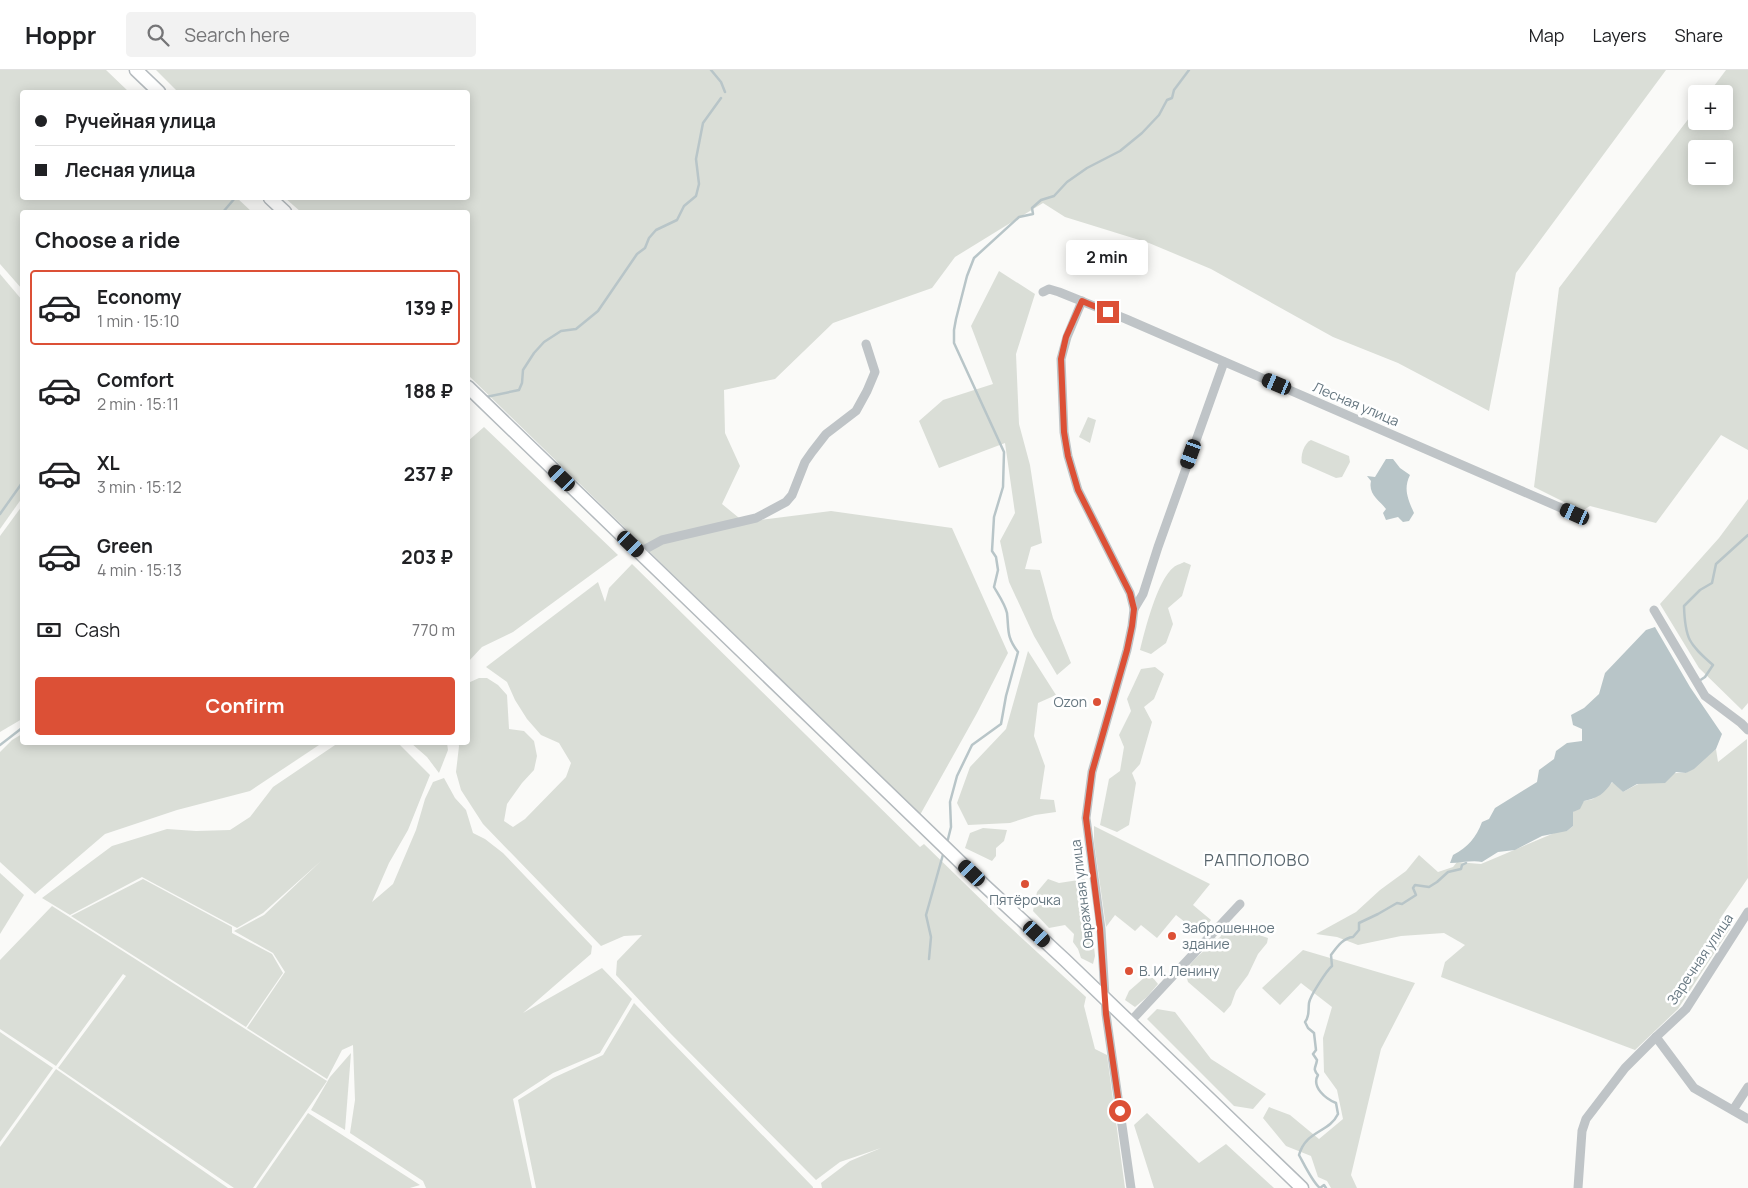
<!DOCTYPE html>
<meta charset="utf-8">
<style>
body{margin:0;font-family:Manrope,sans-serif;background:#f2f2f2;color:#202124;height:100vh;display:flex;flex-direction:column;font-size:19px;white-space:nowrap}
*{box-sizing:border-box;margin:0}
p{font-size:16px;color:#757577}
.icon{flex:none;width:28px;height:28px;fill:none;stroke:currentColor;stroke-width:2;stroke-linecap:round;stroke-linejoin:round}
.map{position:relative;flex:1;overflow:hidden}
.side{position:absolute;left:20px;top:140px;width:450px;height:535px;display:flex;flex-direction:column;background:#fff;border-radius:5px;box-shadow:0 2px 12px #0003}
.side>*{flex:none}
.hud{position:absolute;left:20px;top:20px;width:450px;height:110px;border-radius:5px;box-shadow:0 2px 12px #0003;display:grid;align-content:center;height:110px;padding:0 15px;background:#fff}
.controls{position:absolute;left:1688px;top:15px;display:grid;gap:10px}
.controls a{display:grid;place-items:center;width:45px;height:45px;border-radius:5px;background:#fff;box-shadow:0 2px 12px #0003;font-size:25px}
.end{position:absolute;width:22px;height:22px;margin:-11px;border:6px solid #dc5036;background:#fff;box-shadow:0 0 0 2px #fff}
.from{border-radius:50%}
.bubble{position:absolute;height:35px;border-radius:5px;background:#fff;box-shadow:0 2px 12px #0003;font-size:16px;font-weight:700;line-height:35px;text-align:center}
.car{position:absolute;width:15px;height:30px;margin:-15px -8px;border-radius:6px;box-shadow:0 0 4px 1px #0007;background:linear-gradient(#222 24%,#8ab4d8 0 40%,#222 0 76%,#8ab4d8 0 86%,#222 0)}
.hud b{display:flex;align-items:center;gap:18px;height:48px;font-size:19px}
.hud b+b{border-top:1px solid #e0e0e0}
.hud i{width:12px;height:12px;background:#202124}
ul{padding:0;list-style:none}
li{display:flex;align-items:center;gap:15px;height:75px;margin:0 10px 8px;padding:0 5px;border:2px solid transparent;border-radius:5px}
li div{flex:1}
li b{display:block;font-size:19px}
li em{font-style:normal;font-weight:700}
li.current{border-color:#dc5036}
li>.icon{width:45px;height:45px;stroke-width:1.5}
h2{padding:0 15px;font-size:22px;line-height:60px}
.pay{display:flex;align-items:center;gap:12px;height:55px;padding:0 15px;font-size:19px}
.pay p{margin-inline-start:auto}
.button{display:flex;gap:10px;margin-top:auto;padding:10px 15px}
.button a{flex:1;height:58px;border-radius:5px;background:#dc5036;color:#fff;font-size:20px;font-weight:700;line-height:58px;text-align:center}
header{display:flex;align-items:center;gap:30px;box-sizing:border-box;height:70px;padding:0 25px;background:#fff;border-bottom:1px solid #e0e0e0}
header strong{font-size:24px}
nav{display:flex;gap:28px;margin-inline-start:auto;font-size:18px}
.search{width:350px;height:45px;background:#f2f2f2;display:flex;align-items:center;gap:12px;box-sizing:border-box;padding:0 18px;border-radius:5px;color:#757577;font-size:19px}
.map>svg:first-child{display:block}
.green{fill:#daded7;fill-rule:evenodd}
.water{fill:#b8c5c8}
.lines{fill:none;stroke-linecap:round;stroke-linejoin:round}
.stream{stroke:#b8c5c8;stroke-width:2.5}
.secondary-casing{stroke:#b4babe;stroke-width:15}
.minor{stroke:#bfc4c7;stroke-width:9}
.secondary{stroke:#fff;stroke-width:12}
.route{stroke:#dc5036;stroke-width:6}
.poi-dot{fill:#dc5036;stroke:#fff;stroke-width:2}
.labels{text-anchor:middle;stroke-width:5;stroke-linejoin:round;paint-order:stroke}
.street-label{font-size:14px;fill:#667781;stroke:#fff}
.poi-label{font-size:14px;fill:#667781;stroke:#fff;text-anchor:start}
.quarter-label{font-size:16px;letter-spacing:1px;fill:#58656d;stroke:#fff}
</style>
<header>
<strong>Hoppr</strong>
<div class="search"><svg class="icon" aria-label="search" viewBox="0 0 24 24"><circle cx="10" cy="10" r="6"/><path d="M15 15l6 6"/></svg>Search here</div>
<nav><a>Map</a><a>Layers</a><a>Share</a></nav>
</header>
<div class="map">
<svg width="1748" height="1118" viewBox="0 0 1748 1118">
<rect width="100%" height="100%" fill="#fafaf8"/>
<g class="green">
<path d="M 0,0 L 106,0 L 129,22 L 22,22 L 22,128 L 237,128 L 252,142 L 22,142 L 22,219 L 0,194 Z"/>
<path d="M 156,0 L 1666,0 L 1516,203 L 1489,341 L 1398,293 L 1333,267 L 1211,199 L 1149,173 L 1065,147 L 1043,133 L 955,187 L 932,218 L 833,253 L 775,309 L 724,320 L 725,363 L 740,396 L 722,434 L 744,452 L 831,441 L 952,458 L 1008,583 L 977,643 L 920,745 L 468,305 L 468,142 L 301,142 L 285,128 L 468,128 L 468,22 L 178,22 Z"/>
<path d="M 1726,0 L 1748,0 L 1748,380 L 1721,365 L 1656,453 L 1590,436 L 1582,441 L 1534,417 L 1559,218 L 1696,39 L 1696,51 L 1724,51 L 1724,24 L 1708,24 ZM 1696,79 L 1724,79 L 1724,106 L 1696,106 Z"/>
<path d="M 999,201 L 1035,224 L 1016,284 L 1019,354 L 1030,395 L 1042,473 L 1031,477 L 1025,499 L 1040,500 L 1053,548 L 1071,593 L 1057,605 L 1034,566 L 1009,512 L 1000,471 L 1015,443 L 1005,373 L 939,398 L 919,351 L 943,330 L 993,314 L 971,256 Z"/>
<path d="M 0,204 L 22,230 L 22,428 L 0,459 Z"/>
<path d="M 1088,347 L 1096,350 L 1090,373 L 1079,367 Z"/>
<path d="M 484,357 L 618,485 L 513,562 L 482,577 L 468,592 L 468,371 Z"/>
<path d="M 1311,370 L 1349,386 L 1350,392 L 1342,407 L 1336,408 L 1302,393 C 1300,386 1304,373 1311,370 Z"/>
<path d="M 1748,429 L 1748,633 L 1742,640 L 1699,598 L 1660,534 L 1719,468 Z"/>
<path d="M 22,436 L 22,649 L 0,662 L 0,466 Z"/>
<path d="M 1184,492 L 1191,495 L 1182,526 L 1168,538 L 1173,554 L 1166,573 L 1151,584 L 1140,580 C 1145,560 1157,510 1174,497 C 1176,495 1181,494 1184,492 Z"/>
<path d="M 632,494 L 920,777 L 924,774 L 999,847 L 1086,927 L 1084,936 L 1095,979 L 1107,985 L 1125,1118 L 822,1118 L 821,1113 L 850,1091 L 881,1078 L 840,1092 L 816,1110 L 670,963 L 616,905 L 617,891 L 642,865 L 624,866 L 601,876 L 483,754 L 461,720 L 456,702 L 459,676 L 458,673 L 468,672 L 468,613 L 479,608 L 487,608 L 498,615 L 507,625 L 509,659 L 524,661 L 534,671 L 537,686 L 534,700 L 522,713 L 507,734 L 504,751 L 513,757 L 525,749 L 566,707 L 571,693 L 559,673 L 541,665 L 527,649 L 515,630 L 507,612 L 486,597 L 598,512 L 605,532 L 609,518 Z"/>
<path d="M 1028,581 L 1056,625 L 1038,633 L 1034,666 L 1045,696 L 1040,729 L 1054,730 L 1056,742 L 1035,745 L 1010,753 L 968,755 L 957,733 L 970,697 L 1006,659 Z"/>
<path d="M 1155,597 L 1164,604 L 1154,629 L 1144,637 L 1152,652 L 1140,694 L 1132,703 L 1136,713 L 1129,755 L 1117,762 L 1100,755 L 1109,709 L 1120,701 L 1124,677 L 1119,665 L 1131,641 L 1127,629 L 1141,599 Z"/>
<path d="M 22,664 L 22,672 L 322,673 L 250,721 L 177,740 L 105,764 L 35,824 L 0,792 L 0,682 L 12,670 Z"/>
<path d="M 1747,669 L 1748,808 L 1719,850 L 1731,857 L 1678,939 L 1635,980 L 1441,907 L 1445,892 L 1465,875 L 1444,863 L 1401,866 L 1358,875 L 1337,867 L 1316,864 L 1356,842 L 1380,820 L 1406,801 L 1419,785 L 1438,802 L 1453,797 L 1457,792 L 1481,794 L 1559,761 L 1567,761 L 1573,756 L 1573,742 L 1584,731 L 1593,729 L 1613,712 L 1623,722 C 1641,712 1665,701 1686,703 L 1716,679 L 1718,692 Z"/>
<path d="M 338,673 L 398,673 L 430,705 L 408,760 L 389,793 L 372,832 L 393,814 L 416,760 L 425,729 L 433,712 L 444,708 L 455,728 L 466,740 L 473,763 L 485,769 L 503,783 L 592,876 L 591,884 L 523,943 L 602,898 L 632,929 L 600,983 L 553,1003 L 513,1029 L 532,1118 L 426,1118 L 423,1111 L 350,1063 L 355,1030 L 353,975 L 342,980 L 327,1009 L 247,958 L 285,902 L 273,883 L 234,861 L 264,845 L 321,791 L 263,843 L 237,858 L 142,807 L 70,845 L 42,828 L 112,776 L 167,759 L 196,761 L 230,760 L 250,747 L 273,717 Z"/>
<path d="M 411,673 L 447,673 L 448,680 L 439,703 L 427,687 Z"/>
<path d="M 1094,756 L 1210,814 L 1193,835 L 1211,850 L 1200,864 L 1176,845 L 1157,868 L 1141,855 L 1135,861 L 1115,845 L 1106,857 L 1094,772 Z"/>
<path d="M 983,758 L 1007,760 L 1004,771 L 996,778 L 996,786 L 992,791 L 965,778 L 970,763 Z"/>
<path d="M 0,803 L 24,825 L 0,864 Z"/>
<path d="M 143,809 L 232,857 L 232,863 L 272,884 L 283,903 L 246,957 L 71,846 Z"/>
<path d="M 1048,809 L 1059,813 L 1085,809 L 1083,827 L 1090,842 L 1095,886 L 1093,894 L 1081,888 L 1078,879 L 1073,872 L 1074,864 L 1065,855 L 1049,858 L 1033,841 L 1037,822 Z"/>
<path d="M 52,836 L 327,1011 L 253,1118 L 234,1118 L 58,998 L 126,906 L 123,904 L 56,996 L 0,959 L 0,890 Z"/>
<path d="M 1226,854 L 1268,868 L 1267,873 L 1258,884 L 1248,905 L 1236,921 L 1231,935 L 1224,943 L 1188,912 C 1183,895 1198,887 1209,876 L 1209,872 L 1214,866 L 1217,870 L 1221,866 Z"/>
<path d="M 1303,880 L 1415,913 L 1381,979 L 1351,1105 L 1357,1118 L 1331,1118 L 1327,1111 L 1318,1107 L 1311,1086 L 1286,1076 L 1263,1048 L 1269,1037 L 1290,1045 L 1319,1069 L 1343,1049 L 1337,1020 L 1324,1002 L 1323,968 L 1332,937 L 1301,913 L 1280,935 L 1262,918 Z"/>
<path d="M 1145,907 L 1153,908 L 1158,914 L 1147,927 L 1135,937 L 1125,930 L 1129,921 Z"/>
<path d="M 634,933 L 813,1117 L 813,1118 L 536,1118 L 518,1030 L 553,1008 L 603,985 Z"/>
<path d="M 1157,939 L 1175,942 L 1211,989 L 1266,1024 L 1253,1039 L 1234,1036 L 1147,949 Z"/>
<path d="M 0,962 L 53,998 L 0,1072 Z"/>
<path d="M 351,983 L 345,1060 L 311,1040 L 330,1007 Z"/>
<path d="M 56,999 L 228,1118 L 0,1118 L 0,1077 Z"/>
<path d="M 308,1043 L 420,1115 L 410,1118 L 256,1118 Z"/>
<path d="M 1147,1043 L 1199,1093 L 1226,1074 L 1274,1118 L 1154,1118 L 1134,1055 Z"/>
</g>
<g class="water">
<path d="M 1386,389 L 1393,389 L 1400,398 L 1410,405 C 1403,419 1408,429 1414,443 L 1409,451 L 1403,452 L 1398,447 L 1386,450 L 1383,443 L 1386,439 C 1379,430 1368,424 1371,411 L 1367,406 L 1375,407 Z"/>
<path d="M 1655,557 L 1690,617 L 1722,664 L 1716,679 L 1694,699 L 1686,703 L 1676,702 L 1665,713 L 1637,714 L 1623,722 L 1612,712 C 1604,724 1598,728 1584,731 L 1580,739 L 1573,742 L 1573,756 L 1567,761 L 1542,766 L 1515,780 L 1498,782 L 1482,792 C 1472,790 1461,793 1450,793 L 1453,785 C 1468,777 1476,768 1482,752 L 1489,749 L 1495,738 L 1537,712 L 1539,700 L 1554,689 L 1556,681 L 1567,673 L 1582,671 L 1582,659 L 1573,655 L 1571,645 L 1584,638 L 1599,624 L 1605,603 L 1646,560 Z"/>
</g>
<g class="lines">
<g class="stream">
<path d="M 711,0 L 721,12 L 725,22"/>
<path d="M 223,142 L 235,128"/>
<path d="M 486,327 L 519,320 L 522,313 L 523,300 L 534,283 L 544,272 L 561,261 L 576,259 L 598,241 L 637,184 L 645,178 L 649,168 L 656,160 L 677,150 L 684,136 L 696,126 L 699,114 L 696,89 L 703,53 L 721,28"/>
<path d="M 0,444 L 22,413"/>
<path d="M 1699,611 L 1705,607 L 1713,595 C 1689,574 1685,569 1684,536 L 1700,520 L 1712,513 L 1716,494 L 1748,465"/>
<path d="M 0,675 L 22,658"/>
<path d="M 947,773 L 951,757 L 950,732 L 957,706 L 972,675 L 1001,654 L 1006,626 L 1018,582 C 1006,566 1009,560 1007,543 C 1005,534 998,524 994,517 L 998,500 L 996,487 L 992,481 L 994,447 L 1003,417 L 1004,382 L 954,273 L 954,260 L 956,249 L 967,206 L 974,188 L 1019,147 L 1033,144 L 1032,138 L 1041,130 L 1054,126 L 1067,112 L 1087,98 L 1120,81 L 1142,63 L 1159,45 L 1167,30 L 1172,28 L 1174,20 L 1189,0"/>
<path d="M 929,889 L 931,867 L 926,845 L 944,781"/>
<path d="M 1326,1118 L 1324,1115 L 1320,1118 C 1313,1113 1304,1094 1299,1085 C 1306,1060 1329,1063 1338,1044 L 1336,1033 C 1326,1029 1311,1017 1318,1005 C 1312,998 1316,998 1317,990 L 1313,984 L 1316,980 L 1314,963 L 1308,958 L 1305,952 C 1310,946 1308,940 1309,933 C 1310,926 1327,900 1332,896 L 1331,885 C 1337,877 1343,868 1353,867 L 1359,860 L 1359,853 L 1378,844 L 1397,833 L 1402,834 L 1416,825 L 1413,818 L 1415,815 L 1429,817 L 1437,812 L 1448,802 L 1461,799 L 1462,795 L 1466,793"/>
</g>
<defs>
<g id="secondary">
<path d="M 136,0 L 159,22"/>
<path d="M 270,128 L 285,142"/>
<path d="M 468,317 L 985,816 L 1065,890 L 1302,1118"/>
</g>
</defs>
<use href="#secondary" class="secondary-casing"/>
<g class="minor">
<path d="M 1043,222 L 1049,219 L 1059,222 L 1126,249 L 1575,444"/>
<path d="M 1082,231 L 1067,267 L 1061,289 L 1064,362 L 1068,386 L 1078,420 L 1130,523 L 1134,539 L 1132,556 L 1127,580 L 1092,702 L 1086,748 L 1101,859 L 1106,944 L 1131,1118"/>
<path d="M 640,482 L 662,470 L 756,448 L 786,432 L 792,425 L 805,392 L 812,382 L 826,364 L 856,341 L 867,321 L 875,302 L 866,274"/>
<path d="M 1134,539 L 1143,524 L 1158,477 L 1224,292"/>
<path d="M 1654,540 L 1705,626 L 1741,653 L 1748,660"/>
<path d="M 1748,842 L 1686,939 L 1656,967 L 1694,1018 L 1748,1049"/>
<path d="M 1129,953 L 1240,834"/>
<path d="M 1733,1040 L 1748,1017"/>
<path d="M 1578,1118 L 1582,1061 L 1586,1049 L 1625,998 L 1656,967"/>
</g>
<use href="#secondary" class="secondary"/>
</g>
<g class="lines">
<path class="route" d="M 1108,242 L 1082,231 L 1066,267 L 1061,289 L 1064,362 L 1068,386 L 1078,420 L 1130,523 L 1134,539 L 1132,556 L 1127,580 L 1092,702 L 1086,748 L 1100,859 L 1106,944 L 1120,1041"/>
</g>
<g class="poi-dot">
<circle cx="1097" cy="632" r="5"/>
<circle cx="1025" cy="814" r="5"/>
<circle cx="1172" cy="866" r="5"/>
<circle cx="1129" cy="901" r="5"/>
</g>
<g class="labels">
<g class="street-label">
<text transform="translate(1356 334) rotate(23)" y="5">Лесная улица</text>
<text transform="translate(1082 824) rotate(-97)" y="5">Овражная улица</text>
<text transform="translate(1700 889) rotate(-56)" y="5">Заречная улица</text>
</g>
<g class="poi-label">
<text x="1087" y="637" text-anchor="end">Ozon</text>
<text x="1025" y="835" text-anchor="middle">Пятёрочка</text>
<text x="1182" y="863">Заброшенное<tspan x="1182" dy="16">здание</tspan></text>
<text x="1139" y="906">В. И. Ленину</text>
</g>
<g class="quarter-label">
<text x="1257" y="796">РАППОЛОВО</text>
</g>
</g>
</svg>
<div class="controls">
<a>+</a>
<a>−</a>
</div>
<i class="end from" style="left:1120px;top:1041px"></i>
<i class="end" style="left:1108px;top:242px"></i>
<div class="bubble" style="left:1066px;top:170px;width:82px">2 min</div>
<i class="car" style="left:1277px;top:314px;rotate:293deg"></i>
<i class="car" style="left:1191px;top:384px;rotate:200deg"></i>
<i class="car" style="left:562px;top:408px;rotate:314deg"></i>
<i class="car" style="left:1575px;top:444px;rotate:294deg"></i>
<i class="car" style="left:631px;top:474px;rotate:134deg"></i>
<i class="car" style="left:972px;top:803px;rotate:314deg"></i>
<i class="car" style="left:1037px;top:864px;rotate:133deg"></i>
<div class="hud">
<b><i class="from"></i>Ручейная улица</b>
<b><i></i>Лесная улица</b>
</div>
<section class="side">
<h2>Choose a ride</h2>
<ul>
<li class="current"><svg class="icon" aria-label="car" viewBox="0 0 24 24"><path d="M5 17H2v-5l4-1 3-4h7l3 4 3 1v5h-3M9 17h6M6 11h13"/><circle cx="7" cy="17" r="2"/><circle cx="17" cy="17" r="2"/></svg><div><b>Economy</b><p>1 min · 15:10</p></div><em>139 ₽</em></li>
<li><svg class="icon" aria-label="car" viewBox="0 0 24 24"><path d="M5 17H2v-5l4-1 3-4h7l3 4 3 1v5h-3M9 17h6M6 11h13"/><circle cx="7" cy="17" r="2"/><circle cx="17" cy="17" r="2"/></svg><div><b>Comfort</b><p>2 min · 15:11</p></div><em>188 ₽</em></li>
<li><svg class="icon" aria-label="car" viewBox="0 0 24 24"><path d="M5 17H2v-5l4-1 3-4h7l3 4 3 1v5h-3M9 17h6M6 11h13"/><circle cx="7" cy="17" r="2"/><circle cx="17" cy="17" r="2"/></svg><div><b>XL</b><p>3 min · 15:12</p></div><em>237 ₽</em></li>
<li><svg class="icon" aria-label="car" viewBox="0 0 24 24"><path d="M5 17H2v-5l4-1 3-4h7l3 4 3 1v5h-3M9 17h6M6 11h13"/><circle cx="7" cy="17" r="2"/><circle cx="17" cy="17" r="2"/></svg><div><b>Green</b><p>4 min · 15:13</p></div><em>203 ₽</em></li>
</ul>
<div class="pay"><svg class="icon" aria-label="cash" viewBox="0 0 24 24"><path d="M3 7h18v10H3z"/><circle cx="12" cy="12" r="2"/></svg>Cash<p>770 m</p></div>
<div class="button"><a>Confirm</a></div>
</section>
</div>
